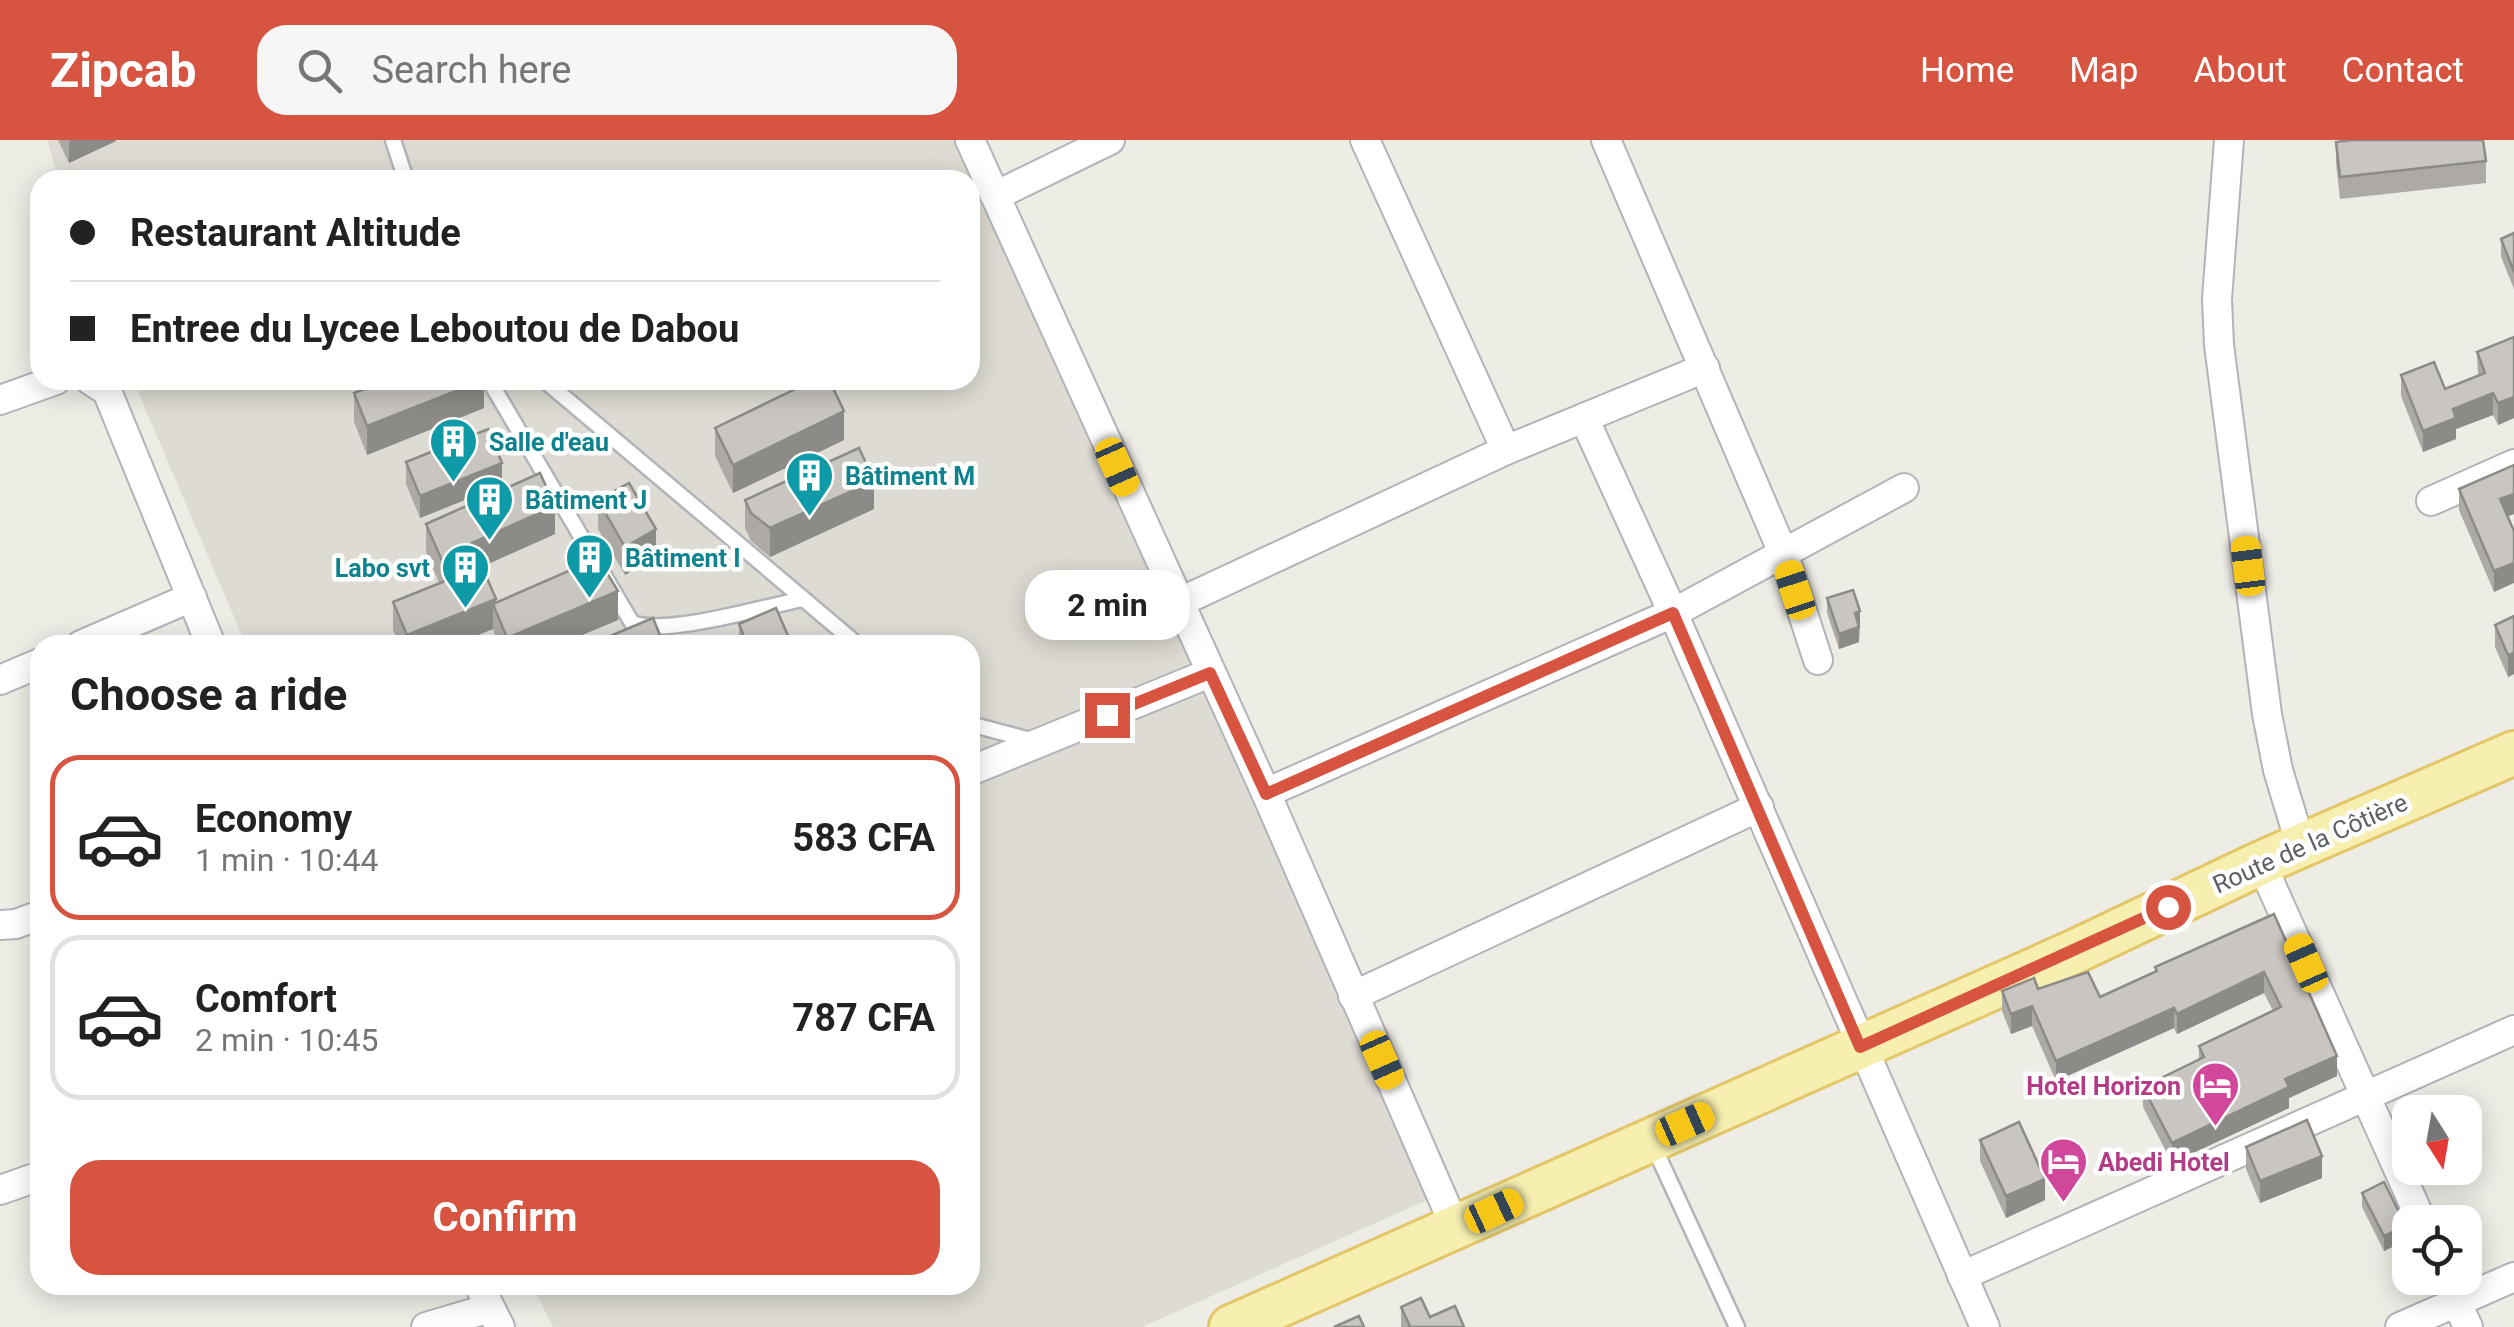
<!DOCTYPE html>
<meta charset="utf-8">
<style>
body{margin:0;font-family:Roboto,sans-serif;background:#f6f6f6;color:#222;height:100vh;display:flex;flex-direction:column;font-size:38px;white-space:nowrap}
*{box-sizing:border-box;margin:0}
p{font-size:32px;color:#767676}
.icon{flex:none;width:55px;height:55px;fill:none;stroke:currentColor;stroke-width:2;stroke-linecap:round;stroke-linejoin:round}
.map{position:relative;flex:1;overflow:hidden}
.side{position:absolute;left:30px;top:495px;width:950px;height:660px;display:flex;flex-direction:column;background:#fff;border-radius:30px;box-shadow:0 5px 25px #0003}
.side>*{flex:none}
.guide{position:absolute;left:30px;top:30px;width:950px;height:220px;border-radius:30px;box-shadow:0 5px 25px #0003;display:grid;align-content:center;height:220px;padding:0 40px;background:#fff}
.needle{width:65px;rotate:169deg}
.tools{position:absolute;left:2392px;top:955px;display:grid;gap:20px}
.tools a{display:grid;place-items:center;width:90px;height:90px;border-radius:20px;background:#fff;box-shadow:0 5px 25px #0003;font-size:50px}
.end{position:absolute;width:45px;height:45px;margin:-22px;border:12px solid #d75441;background:#fff;box-shadow:0 0 0 5px #fff}
.from{border-radius:50%}
.bubble{position:absolute;height:70px;border-radius:30px;background:#fff;box-shadow:0 5px 25px #0003;font-size:32px;font-weight:700;line-height:70px;text-align:center}
.car{position:absolute;width:30px;height:60px;margin:-30px -15px;border-radius:12px;box-shadow:0 0 8px 2px #0007;background:linear-gradient(#f5c518 24%,#345 0 40%,#f5c518 0 76%,#345 0 86%,#f5c518 0)}
.guide b{display:flex;align-items:center;gap:35px;height:95px;font-size:38px}
.guide b+b{border-top:2px solid #e0e0e0}
.guide i{width:25px;height:25px;background:#222}
ul{padding:0;list-style:none}
li{display:flex;align-items:center;gap:30px;height:165px;margin:0 20px 15px;padding:0 20px;border:5px solid #e0e0e0;border-radius:30px}
li div{flex:1}
li b{display:block;font-size:38px}
li em{font-style:normal;font-weight:700}
li.active{border-color:#d75441}
li>.icon{width:90px;height:90px;stroke-width:1.5}
h2{padding:0 40px;font-size:45px;line-height:120px}
.primary-button{display:flex;gap:20px;margin-top:auto;padding:20px 40px}
.primary-button a{flex:1;height:115px;border-radius:30px;background:#d75441;color:#fff;font-size:40px;font-weight:700;line-height:115px;text-align:center}
header{display:flex;align-items:center;gap:60px;box-sizing:border-box;height:140px;padding:0 50px;background:#d75441;color:#fff}
header strong{font-size:48px}
nav{display:flex;gap:55px;margin-inline-start:auto;font-size:35px}
.search{width:700px;height:90px;background:#f6f6f6;display:flex;align-items:center;gap:25px;box-sizing:border-box;padding:0 35px;border-radius:30px;color:#767676;font-size:38px}
.map>svg:first-child{display:block}
.education{fill:#dddbd3}
.lines{fill:none;stroke-linecap:round;stroke-linejoin:round}
.lane-casing{stroke:#b2b4b8;stroke-width:19}
.street-casing{stroke:#b2b4b8;stroke-width:32}
.primary-casing{stroke:#e3c668;stroke-width:48}
.lane{stroke:#fff;stroke-width:14}
.street{stroke:#fff;stroke-width:28}
.primary{stroke:#f7efb0;stroke-width:42}
.wall{fill:#adaaa6}
.shaded-wall{fill:#8d8b87}
.building{fill:#c9c6c1;stroke:#8d8b87;stroke-width:2.5}
.route{stroke:#d75441;stroke-width:12}
.labels{text-anchor:middle;stroke-width:9;stroke-linejoin:round;paint-order:stroke}
.culture-label{font-size:25px;font-weight:bold;fill:#0d838f;stroke:#fff;text-anchor:start}
.street-label{font-size:25px;fill:#5c5f63;stroke:#fff}
.hotel-label{font-size:25px;font-weight:bold;fill:#b23c85;stroke:#fff;text-anchor:end}
</style>
<header>
<strong>Zipcab</strong>
<div class="search"><svg class="icon" aria-label="search" viewBox="0 0 24 24"><circle cx="10" cy="10" r="6"/><path d="M15 15l6 6"/></svg>Search here</div>
<nav><a>Home</a><a>Map</a><a>About</a><a>Contact</a></nav>
</header>
<div class="map">
<svg width="2514" height="1187" viewBox="0 0 2514 1187">
<rect width="100%" height="100%" fill="#edece5"/>
<path class="education" d="M 47,0 L 956,0 L 1434,1057 L 1142,1187 L 553,1187 L 532,1145 L 970,1145 L 970,505 L 246,505 L 133,240 L 970,240 L 970,40 L 59,40 Z"/>
<g class="lines">
<defs>
<g id="lane">
<path d="M 393,0 L 406,40"/>
<path d="M 489,240 L 632,483 C 667,496 763,467 803,459"/>
<path d="M 544,240 L 858,505"/>
<path d="M 970,584 L 1034,601"/>
<path d="M 1653,1005 L 1737,1187"/>
</g>
<g id="street">
<path d="M 970,0 L 1266,653 L 1456,1089"/>
<path d="M 1365,0 L 1506,310"/>
<path d="M 1606,0 L 1784,415 L 1818,520"/>
<path d="M 2229,0 L 2217,159 L 2219,205 L 2267,574 L 2278,630 L 2301,706"/>
<path d="M 995,56 L 1110,0"/>
<path d="M 90,240 L 107,251 L 211,505"/>
<path d="M 0,260 L 56,240"/>
<path d="M 1584,278 L 1673,473 L 1985,1187"/>
<path d="M 2431,361 L 2514,324"/>
<path d="M 1178,463 L 1506,310 L 1705,228"/>
<path d="M 81,505 L 192,457"/>
<path d="M 0,540 L 40,523"/>
<path d="M 970,631 L 1210,533"/>
<path d="M 1266,653 L 1673,473 L 1904,348"/>
<path d="M 2261,723 L 2422,1082"/>
<path d="M 0,785 L 16,784 L 40,775"/>
<path d="M 1353,856 L 1759,667"/>
<path d="M 0,1050 L 40,1036"/>
<path d="M 1962,1136 L 2514,890"/>
<path d="M 2446,1138 L 2468,1187"/>
<path d="M 479,1145 L 500,1187"/>
<path d="M 426,1187 L 490,1168"/>
<path d="M 2400,1187 L 2514,1137"/>
</g>
<path id="primary" d="M 1231,1187 L 2076,811 L 2261,723 L 2514,613"/>
</defs>
<use href="#lane" class="lane-casing"/>
<use href="#street" class="street-casing"/>
<use href="#primary" class="primary-casing"/>
<use href="#lane" class="lane"/>
<use href="#street" class="street"/>
<use href="#primary" class="primary"/>
</g>
<g class="wall">
<path d="M 58,0 L 116,0 L 116,1 L 69,23 Z"/>
<path d="M 2336,2 L 2486,21 L 2486,43 L 2340,59 L 2336,23 Z"/>
<path d="M 2514,93 L 2514,149 L 2501,117 L 2501,99 Z"/>
<path d="M 2514,197 L 2514,278 L 2498,285 L 2493,275 L 2456,289 L 2456,299 L 2423,312 L 2401,256 L 2401,235 L 2445,249 L 2478,236 L 2477,212 Z"/>
<path d="M 354,253 L 484,268 L 367,315 L 354,282 Z"/>
<path d="M 715,288 L 844,300 L 733,353 L 715,316 Z"/>
<path d="M 406,322 L 502,345 L 420,378 L 406,344 Z"/>
<path d="M 2514,325 L 2514,374 L 2508,376 L 2494,452 L 2459,370 L 2459,349 Z"/>
<path d="M 598,360 L 656,417 L 625,435 L 598,389 Z"/>
<path d="M 745,360 L 874,369 L 770,417 L 751,401 L 745,388 Z"/>
<path d="M 426,384 L 555,394 L 482,427 L 496,462 L 618,480 L 558,505 L 498,505 L 493,489 L 453,505 L 400,505 L 393,490 L 393,462 L 439,443 L 426,412 Z"/>
<path d="M 1827,458 L 1860,486 L 1859,502 L 1839,509 L 1827,473 Z"/>
<path d="M 2514,476 L 2514,534 L 2508,537 L 2495,507 L 2495,485 Z"/>
<path d="M 739,484 L 792,505 L 739,505 Z"/>
<path d="M 2274,774 L 2337,936 L 2289,958 L 2289,968 L 2172,1023 L 2143,967 L 2143,947 L 2199,920 L 2199,906 L 2273,871 L 2264,853 L 2177,894 L 2174,888 L 2056,941 L 2032,886 L 2011,894 L 2002,871 L 2002,851 L 2038,849 L 2100,857 L 2155,832 L 2155,827 Z"/>
<path d="M 1980,1000 L 2045,1060 L 2006,1078 L 1980,1021 Z"/>
<path d="M 2246,1007 L 2322,1038 L 2260,1063 L 2246,1029 Z"/>
<path d="M 2362,1053 L 2406,1100 L 2384,1111 L 2362,1067 Z"/>
<path d="M 1401,1167 L 1430,1177 L 1464,1187 L 1401,1187 Z"/>
</g>
<g class="shaded-wall">
<path d="M 72,0 L 116,0 L 116,1 L 69,23 L 69,1 Z"/>
<path d="M 484,240 L 484,268 L 367,315 L 367,286 Z"/>
<path d="M 2493,253 L 2493,275 L 2456,289 L 2456,299 L 2423,312 L 2423,291 L 2453,269 Z"/>
<path d="M 2514,257 L 2514,278 L 2498,285 L 2498,263 Z"/>
<path d="M 844,271 L 844,300 L 733,353 L 733,325 Z"/>
<path d="M 502,323 L 502,345 L 420,378 L 420,356 Z"/>
<path d="M 874,341 L 874,369 L 770,417 L 770,388 Z"/>
<path d="M 2514,354 L 2514,374 L 2500,379 L 2500,359 Z"/>
<path d="M 555,366 L 555,394 L 472,431 L 472,403 Z"/>
<path d="M 656,389 L 656,417 L 625,435 L 625,407 Z"/>
<path d="M 2514,423 L 2514,443 L 2494,452 L 2494,431 Z"/>
<path d="M 618,451 L 618,480 L 558,505 L 507,505 L 507,498 Z"/>
<path d="M 496,459 L 496,471 L 493,464 L 493,489 L 453,505 L 407,505 L 407,495 Z"/>
<path d="M 1860,471 L 1860,486 L 1855,488 L 1855,473 Z"/>
<path d="M 1859,487 L 1859,502 L 1839,509 L 1839,494 Z"/>
<path d="M 2514,513 L 2514,534 L 2508,537 L 2508,515 Z"/>
<path d="M 2264,832 L 2264,853 L 2177,894 L 2177,874 Z"/>
<path d="M 2032,866 L 2032,886 L 2011,894 L 2011,874 Z"/>
<path d="M 2174,868 L 2174,888 L 2056,941 L 2056,921 Z"/>
<path d="M 2337,916 L 2337,936 L 2289,958 L 2289,968 L 2172,1023 L 2172,1003 L 2285,939 Z"/>
<path d="M 2322,1016 L 2322,1038 L 2260,1063 L 2260,1041 Z"/>
<path d="M 2045,1039 L 2045,1060 L 2006,1078 L 2006,1056 Z"/>
<path d="M 2406,1086 L 2406,1100 L 2384,1111 L 2384,1096 Z"/>
</g>
<g class="building">
<path d="M 2352,0 L 2483,0 L 2486,21 L 2340,37 L 2336,2 Z"/>
<path d="M 2514,93 L 2514,132 L 2501,99 Z"/>
<path d="M 2514,197 L 2514,257 L 2498,263 L 2493,253 L 2453,269 L 2456,278 L 2423,291 L 2401,235 L 2434,222 L 2445,249 L 2485,233 L 2477,212 Z"/>
<path d="M 387,240 L 484,240 L 367,286 L 354,253 Z"/>
<path d="M 814,240 L 829,240 L 844,271 L 733,325 L 715,288 Z"/>
<path d="M 488,289 L 502,323 L 420,356 L 406,322 Z"/>
<path d="M 859,308 L 874,341 L 770,388 L 751,373 L 745,360 Z"/>
<path d="M 2514,325 L 2514,354 L 2500,359 L 2514,391 L 2514,423 L 2494,431 L 2459,349 Z"/>
<path d="M 540,333 L 555,366 L 472,403 L 496,459 L 407,495 L 393,462 L 450,439 L 426,384 Z"/>
<path d="M 629,343 L 656,389 L 625,407 L 598,360 Z"/>
<path d="M 598,418 L 618,451 L 507,498 L 493,464 Z"/>
<path d="M 1853,450 L 1860,471 L 1855,473 L 1859,487 L 1839,494 L 1827,458 Z"/>
<path d="M 776,468 L 792,505 L 745,505 L 747,504 L 739,484 Z"/>
<path d="M 2514,476 L 2514,513 L 2508,515 L 2495,485 Z"/>
<path d="M 653,478 L 664,505 L 589,505 Z"/>
<path d="M 2274,774 L 2337,916 L 2285,939 L 2289,947 L 2172,1003 L 2143,947 L 2204,917 L 2199,906 L 2281,867 L 2264,832 L 2177,874 L 2174,868 L 2056,921 L 2032,866 L 2011,874 L 2002,851 L 2034,838 L 2038,849 L 2088,832 L 2100,857 L 2157,831 L 2155,827 Z"/>
<path d="M 2307,980 L 2322,1016 L 2260,1041 L 2246,1007 Z"/>
<path d="M 2019,982 L 2045,1039 L 2006,1056 L 1980,1000 Z"/>
<path d="M 2384,1042 L 2406,1086 L 2384,1096 L 2362,1053 Z"/>
<path d="M 1421,1158 L 1430,1177 L 1455,1166 L 1464,1187 L 1408,1187 L 1410,1186 L 1401,1167 Z"/>
<path d="M 1359,1176 L 1364,1187 L 1334,1187 Z"/>
</g>
<g class="lines">
<path class="route" d="M 1107,575 L 1210,533 L 1266,654 L 1673,473 L 1860,907 L 2168,767"/>
</g>
<defs>
<symbol id="building-pin" viewBox="-11 -11 22 30"><path d="M0 17L-7.5 6A9.5 9.5 0 1 1 7.5 6Z" fill="#0f9aa8" stroke="#fff"/><path d="M-4-6H4V6H1V3H-1V6H-4ZM-2.5-4.3h1.7v1.8h-1.7ZM.8-4.3h1.7v1.8H.8ZM-2.5-1h1.7V.8h-1.7ZM.8-1h1.7V.8H.8Z" fill="#fff"/></symbol>
<symbol id="hotel-pin" viewBox="-11 -11 22 30"><path d="M0 17L-7.5 6A9.5 9.5 0 1 1 7.5 6Z" fill="#d1479c" stroke="#fff"/><path d="M-6-4.5h1.5V1H6V5H4.5V3h-9V5H-6ZM-4 0a1.8 1.8 0 1 1 3.6 0ZM.5 0V-2.5h3Q6-2.5 6 0Z" fill="#fff"/></symbol>
</defs>
<g fill-rule="evenodd">
<use href="#building-pin" x="426" y="274" width="55" height="75"/>
<use href="#building-pin" x="782" y="308" width="55" height="75"/>
<use href="#building-pin" x="462" y="332" width="55" height="75"/>
<use href="#building-pin" x="562" y="390" width="55" height="75"/>
<use href="#building-pin" x="438" y="400" width="55" height="75"/>
<use href="#hotel-pin" x="2188" y="918" width="55" height="75"/>
<use href="#hotel-pin" x="2036" y="994" width="55" height="75"/>
</g>
<g class="labels">
<g class="culture-label">
<text x="489" y="311">Salle d'eau</text>
<text x="845" y="345">Bâtiment M</text>
<text x="525" y="369">Bâtiment J</text>
<text x="625" y="427">Bâtiment I</text>
<text x="430" y="437" text-anchor="end">Labo svt</text>
</g>
<g class="street-label">
<text transform="translate(2310 703) rotate(-24)" y="9">Route de la Côtière</text>
</g>
<g class="hotel-label">
<text x="2181" y="955">Hotel Horizon</text>
<text x="2098" y="1031" text-anchor="start">Abedi Hotel</text>
</g>
</g>
</svg>
<div class="tools">
<a><svg class="needle" viewBox="-14 -14 28 28"><path d="M0-13l5 13h-10z" fill="#e53935"/><path d="M0 13l5-13h-10z" fill="#767676"/></svg></a>
<a><svg class="icon" aria-label="locate" viewBox="0 0 24 24"><circle cx="12" cy="12" r="6"/><path d="M12 2v4M12 18v4M2 12h4M18 12h4"/></svg></a>
</div>
<i class="end from" style="left:2168px;top:767px"></i>
<i class="end" style="left:1107px;top:575px"></i>
<div class="bubble" style="left:1025px;top:430px;width:165px">2 min</div>
<i class="car" style="left:1117px;top:327px;rotate:156deg"></i>
<i class="car" style="left:2248px;top:426px;rotate:353deg"></i>
<i class="car" style="left:1795px;top:450px;rotate:342deg"></i>
<i class="car" style="left:2306px;top:823px;rotate:336deg"></i>
<i class="car" style="left:1382px;top:920px;rotate:156deg"></i>
<i class="car" style="left:1685px;top:984px;rotate:66deg"></i>
<i class="car" style="left:1494px;top:1071px;rotate:65deg"></i>
<div class="guide">
<b><i class="from"></i>Restaurant Altitude</b>
<b><i></i>Entree du Lycee Leboutou de Dabou</b>
</div>
<section class="side">
<h2>Choose a ride</h2>
<ul>
<li class="active"><svg class="icon" aria-label="car" viewBox="0 0 24 24"><path d="M5 17H2v-5l4-1 3-4h7l3 4 3 1v5h-3M9 17h6M6 11h13"/><circle cx="7" cy="17" r="2"/><circle cx="17" cy="17" r="2"/></svg><div><b>Economy</b><p>1 min · 10:44</p></div><em>583 CFA</em></li>
<li><svg class="icon" aria-label="car" viewBox="0 0 24 24"><path d="M5 17H2v-5l4-1 3-4h7l3 4 3 1v5h-3M9 17h6M6 11h13"/><circle cx="7" cy="17" r="2"/><circle cx="17" cy="17" r="2"/></svg><div><b>Comfort</b><p>2 min · 10:45</p></div><em>787 CFA</em></li>
</ul>
<div class="primary-button"><a>Confirm</a></div>
</section>
</div>
